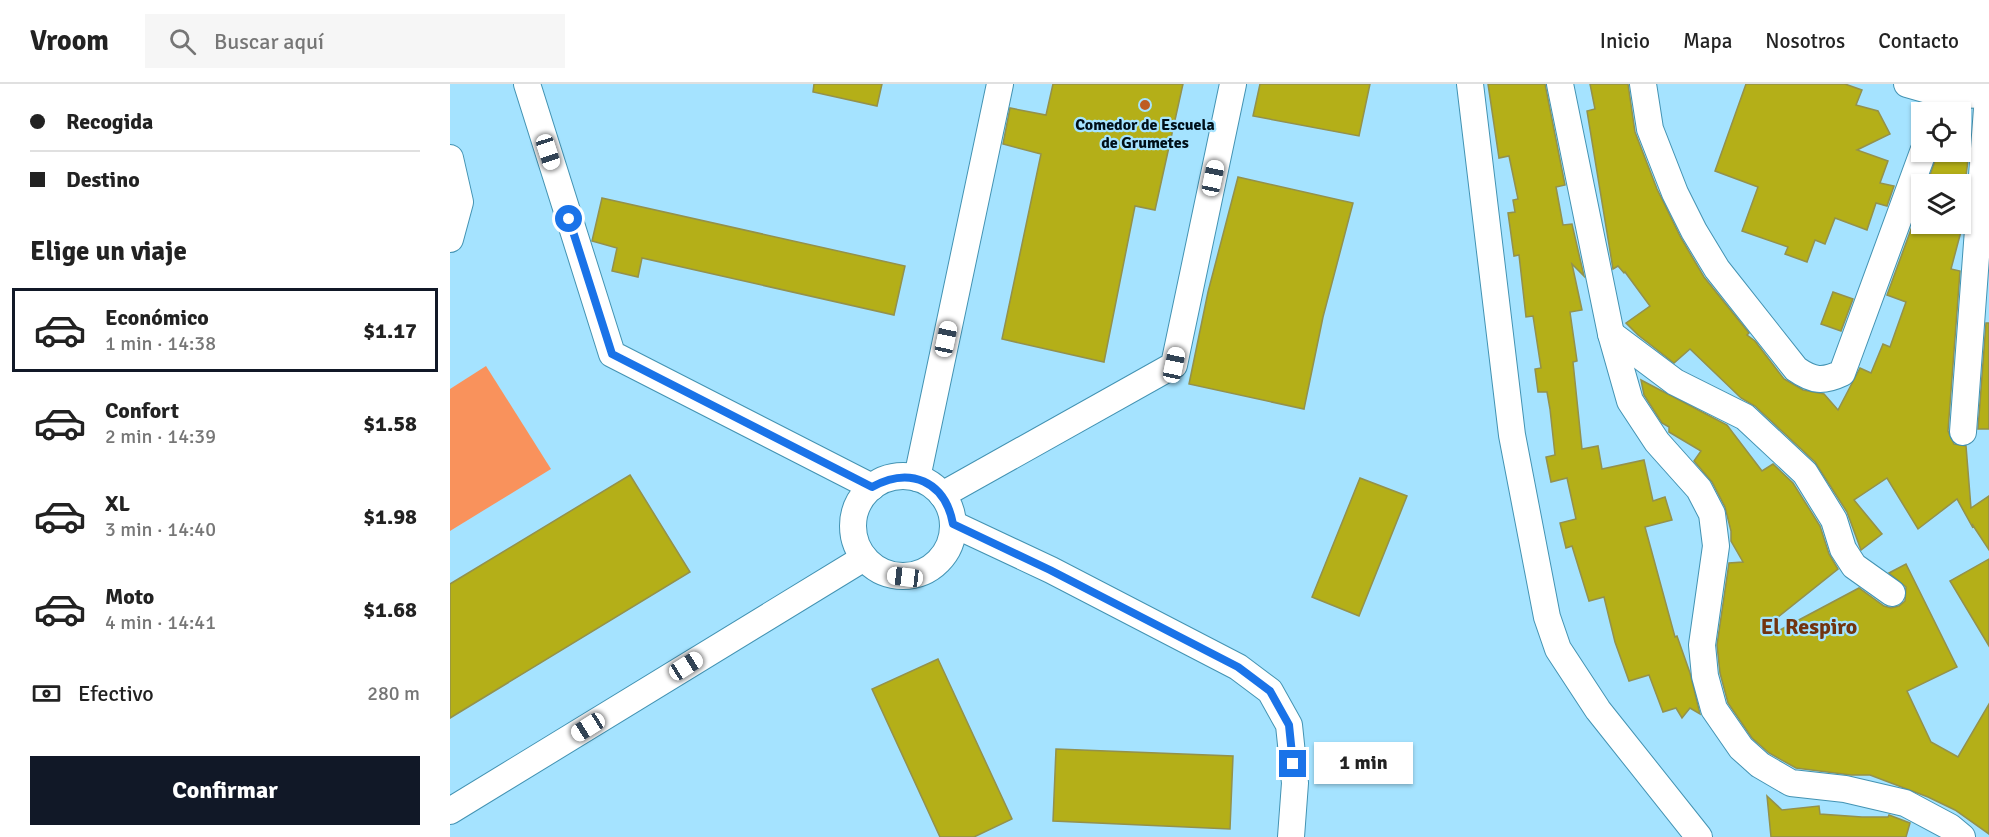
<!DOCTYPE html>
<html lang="es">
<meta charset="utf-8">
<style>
body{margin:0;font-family:Signika,sans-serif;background:#f6f6f6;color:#222;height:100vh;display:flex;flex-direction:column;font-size:22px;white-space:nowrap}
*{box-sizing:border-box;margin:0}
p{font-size:20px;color:#767676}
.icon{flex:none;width:33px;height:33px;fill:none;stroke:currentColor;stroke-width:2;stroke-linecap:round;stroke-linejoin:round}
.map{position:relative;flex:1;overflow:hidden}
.side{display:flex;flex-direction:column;background:#fff;width:450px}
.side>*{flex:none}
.banner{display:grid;align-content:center;height:132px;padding:0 30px;background:#fff}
.buttons{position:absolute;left:1461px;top:18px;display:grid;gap:12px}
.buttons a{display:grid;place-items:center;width:60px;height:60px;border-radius:0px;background:#fff;box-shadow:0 2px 4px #0004;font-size:30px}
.end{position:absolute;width:27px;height:27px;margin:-14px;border:8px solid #1a73e8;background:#fff;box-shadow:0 0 0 3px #fff}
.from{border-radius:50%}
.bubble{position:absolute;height:42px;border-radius:0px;background:#fff;box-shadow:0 2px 4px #0004;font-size:20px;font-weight:800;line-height:42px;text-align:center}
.car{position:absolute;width:18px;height:36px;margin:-18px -9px;border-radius:8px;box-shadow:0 0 4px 2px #0007;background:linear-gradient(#fff 24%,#345 0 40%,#fff 0 76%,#345 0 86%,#fff 0)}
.banner b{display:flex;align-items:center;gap:21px;height:57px;font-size:22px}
.banner b+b{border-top:2px solid #e0e0e0}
.banner i{width:15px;height:15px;background:#222}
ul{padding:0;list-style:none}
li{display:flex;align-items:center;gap:18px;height:84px;margin:0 12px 9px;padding:0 18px;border:3px solid transparent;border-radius:0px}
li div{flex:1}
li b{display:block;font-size:22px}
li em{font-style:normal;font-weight:800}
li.selected{border-color:#111827}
li>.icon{width:54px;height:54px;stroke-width:1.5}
h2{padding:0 30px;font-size:27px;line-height:72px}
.pay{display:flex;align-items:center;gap:15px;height:66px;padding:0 30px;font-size:22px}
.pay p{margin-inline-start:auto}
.primary-button{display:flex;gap:12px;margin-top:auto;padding:12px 30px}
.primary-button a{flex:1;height:69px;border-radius:0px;background:#111827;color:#fff;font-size:24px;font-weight:800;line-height:69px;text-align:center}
header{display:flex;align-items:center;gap:36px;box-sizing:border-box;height:84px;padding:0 30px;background:#fff;border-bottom:2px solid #e0e0e0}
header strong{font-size:28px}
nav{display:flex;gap:33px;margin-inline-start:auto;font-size:21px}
.search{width:420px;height:54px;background:#f6f6f6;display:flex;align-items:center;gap:15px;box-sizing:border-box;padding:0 21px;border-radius:0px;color:#767676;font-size:22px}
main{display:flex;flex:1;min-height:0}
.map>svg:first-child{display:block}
.green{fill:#f9925c}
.building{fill:#b4af18;stroke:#93914c;stroke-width:1.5}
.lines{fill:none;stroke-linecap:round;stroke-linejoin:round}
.minor-casing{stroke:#4393b3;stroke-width:28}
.minor{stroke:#fff;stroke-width:26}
.route{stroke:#1a73e8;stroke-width:8}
.poi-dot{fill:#be5b21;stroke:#a5e3ff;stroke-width:2}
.labels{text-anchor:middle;stroke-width:4.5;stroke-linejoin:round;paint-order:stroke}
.poi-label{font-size:16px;font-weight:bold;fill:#000f18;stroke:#a5e3ff}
.district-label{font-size:22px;font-weight:bold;fill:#72340f;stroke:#a5e3ff}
</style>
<header>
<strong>Vroom</strong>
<div class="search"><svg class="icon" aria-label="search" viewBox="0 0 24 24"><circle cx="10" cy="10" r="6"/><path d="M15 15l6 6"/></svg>Buscar aquí</div>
<nav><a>Inicio</a><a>Mapa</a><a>Nosotros</a><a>Contacto</a></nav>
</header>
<main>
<section class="side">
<div class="banner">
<b><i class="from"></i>Recogida</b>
<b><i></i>Destino</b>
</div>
<h2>Elige un viaje</h2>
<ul>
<li class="selected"><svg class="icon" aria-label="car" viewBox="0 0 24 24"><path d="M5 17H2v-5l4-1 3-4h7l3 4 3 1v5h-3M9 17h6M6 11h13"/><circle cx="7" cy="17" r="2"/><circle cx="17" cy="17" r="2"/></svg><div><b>Económico</b><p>1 min · 14:38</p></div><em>$1.17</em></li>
<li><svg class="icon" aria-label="car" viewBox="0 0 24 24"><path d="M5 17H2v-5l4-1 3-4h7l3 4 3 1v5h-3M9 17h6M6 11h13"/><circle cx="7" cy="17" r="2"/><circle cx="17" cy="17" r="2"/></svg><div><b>Confort</b><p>2 min · 14:39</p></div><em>$1.58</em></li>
<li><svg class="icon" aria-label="car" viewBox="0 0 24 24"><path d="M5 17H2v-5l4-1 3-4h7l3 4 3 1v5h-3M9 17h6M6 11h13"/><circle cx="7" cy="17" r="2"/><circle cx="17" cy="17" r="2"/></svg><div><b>XL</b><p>3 min · 14:40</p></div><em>$1.98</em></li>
<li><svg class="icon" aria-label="car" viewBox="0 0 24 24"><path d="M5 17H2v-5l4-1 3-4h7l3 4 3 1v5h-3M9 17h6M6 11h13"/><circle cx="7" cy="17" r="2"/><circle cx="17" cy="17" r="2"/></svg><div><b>Moto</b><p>4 min · 14:41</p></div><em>$1.68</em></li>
</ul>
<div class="pay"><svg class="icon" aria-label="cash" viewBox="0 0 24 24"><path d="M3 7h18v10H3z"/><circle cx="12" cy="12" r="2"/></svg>Efectivo<p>280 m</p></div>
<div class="primary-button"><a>Confirmar</a></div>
</section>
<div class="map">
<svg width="1539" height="753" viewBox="0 0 1539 753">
<rect width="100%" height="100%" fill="#a5e3ff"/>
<path class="green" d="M 36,282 L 101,385 L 0,447 L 0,305 Z"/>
<g class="building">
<path d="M 364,0 L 432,0 L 427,22 L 363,8 Z"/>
<path d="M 603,0 L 733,0 L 705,126 L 685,122 L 654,278 L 552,255 L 591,70 L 553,60 L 560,24 L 596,31 Z"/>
<path d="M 810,0 L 920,0 L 909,52 L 803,32 Z"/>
<path d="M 1038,0 L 1095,0 L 1115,101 L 1106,103 L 1113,141 L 1122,140 L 1134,192 L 1122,180 L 1132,226 L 1120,228 L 1127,277 L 1123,278 L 1132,365 L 1148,362 L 1152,385 L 1194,376 L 1203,417 L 1215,413 L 1222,436 L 1195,443 L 1225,553 L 1227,552 L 1240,589 L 1250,630 L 1240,624 L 1232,634 L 1226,624 L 1213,628 L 1199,591 L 1179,597 L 1165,558 L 1154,513 L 1139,517 L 1122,462 L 1116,464 L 1110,439 L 1126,435 L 1117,394 L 1101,398 L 1096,373 L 1105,371 L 1100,325 L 1097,308 L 1088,308 L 1085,285 L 1091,284 L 1083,232 L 1076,233 L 1069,171 L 1064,172 L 1058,129 L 1065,128 L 1063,116 L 1068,115 L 1059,72 L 1049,74 Z"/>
<path d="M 1140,0 L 1178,0 L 1185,48 L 1207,105 L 1231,154 L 1254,193 L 1299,249 L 1297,251 L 1305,257 L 1334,295 L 1353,306 L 1374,310 L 1388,326 L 1410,284 L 1421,289 L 1433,260 L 1440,263 L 1456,218 L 1437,211 L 1463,140 L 1513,140 L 1501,185 L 1510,187 L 1498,347 L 1504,360 L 1516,362 L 1521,424 L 1539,412 L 1539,466 L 1522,440 L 1523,444 L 1507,415 L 1468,445 L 1437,394 L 1404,416 L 1432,450 L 1411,466 L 1397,428 L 1365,378 L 1305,322 L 1291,314 L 1240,265 L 1224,279 L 1188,251 L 1176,239 L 1200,222 L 1175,188 L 1174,189 L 1168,182 L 1163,185 L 1137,27 L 1145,25 Z"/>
<path d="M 1296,0 L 1395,0 L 1412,6 L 1406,21 L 1428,27 L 1440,50 L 1407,66 L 1438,77 L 1430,99 L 1444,102 L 1437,122 L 1426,119 L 1417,146 L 1385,134 L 1375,160 L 1365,156 L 1357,178 L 1335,170 L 1338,163 L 1292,147 L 1308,103 L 1265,87 Z"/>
<path d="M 1488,68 L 1519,68 L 1515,100 L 1477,100 Z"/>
<path d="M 788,93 L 903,119 L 873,233 L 854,325 L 739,300 L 758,208 Z"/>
<path d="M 152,114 L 455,182 L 444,231 L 192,174 L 188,193 L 162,187 L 167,164 L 142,157 Z"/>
<path d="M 1383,208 L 1403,215 L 1391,247 L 1371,240 Z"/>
<path d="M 1536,239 L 1539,239 L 1539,345 L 1528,345 Z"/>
<path d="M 1191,296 L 1277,341 L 1312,387 L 1323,380 L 1343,399 L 1370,442 L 1379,470 L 1388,485 L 1323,537 L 1330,546 L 1409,504 L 1434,522 L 1441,524 L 1449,522 L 1455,517 L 1456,503 L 1439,489 L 1456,480 L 1507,583 L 1457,607 L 1481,658 L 1508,673 L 1539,620 L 1539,750 L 1505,726 L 1478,713 L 1420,691 L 1401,691 L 1346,684 L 1319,669 L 1302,654 L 1278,619 L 1270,589 L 1267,561 L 1279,479 L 1293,478 L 1281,457 L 1281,447 L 1275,423 L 1262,398 L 1244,377 L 1251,367 L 1219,348 L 1219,343 L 1212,339 L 1194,311 Z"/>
<path d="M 180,391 L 240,488 L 0,634 L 0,500 Z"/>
<path d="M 910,394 L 957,412 L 909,532 L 862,513 Z"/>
<path d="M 1539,475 L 1539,562 L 1500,497 Z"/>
<path d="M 488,575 L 562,735 L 524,753 L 490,753 L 422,605 Z"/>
<path d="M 606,665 L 783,672 L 780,745 L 603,737 Z"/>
<path d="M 1317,712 L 1332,726 L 1369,722 L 1370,730 L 1412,733 L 1438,733 L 1439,731 L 1460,739 L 1456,753 L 1321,753 Z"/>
</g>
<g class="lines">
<defs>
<g id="minor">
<path d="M 77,0 L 162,270 L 422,403"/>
<path d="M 1020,0 L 1062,351 L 1097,533 L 1108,565 L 1148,626 L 1249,753"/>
<path d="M 1110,0 L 1161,250 L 1180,317 L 1207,358 L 1249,405 L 1262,430 L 1266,462 L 1252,561 L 1255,592 L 1264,625 L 1291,664 L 1310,681 L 1341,699 L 1395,705 L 1455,719 L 1500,743 L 1512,753"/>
<path d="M 1193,0 L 1200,45 L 1225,109 L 1244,147 L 1267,185 L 1346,285 C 1363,297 1373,298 1392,289 L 1473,68"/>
<path d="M 1457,0 L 1492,10"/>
<path d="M 1486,28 L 1492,10 L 1538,11 L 1513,348"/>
<path d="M 0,74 L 10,118 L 0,155"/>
<path d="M 1161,250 L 1225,298 L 1295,333 L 1355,389 L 1384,436 L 1393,465 L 1404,482 L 1442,509"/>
<circle cx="453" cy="442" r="50"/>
<path d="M 467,394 L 550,0"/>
<path d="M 492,411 L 724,281 L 783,0"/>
<path d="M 503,440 L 601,486 L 788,583 L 820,607 L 839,641 L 845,699 L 841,753"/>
<path d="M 0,727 L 414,474"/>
</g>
</defs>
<use href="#minor" class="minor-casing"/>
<use href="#minor" class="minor"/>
</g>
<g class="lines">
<path class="route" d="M 119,135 L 162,270 L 422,403 C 460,382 495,397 503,440 L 600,486 L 788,583 L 820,607 L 839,641 L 843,680"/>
</g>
<circle class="poi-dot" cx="695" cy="21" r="6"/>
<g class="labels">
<g class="poi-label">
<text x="695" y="46">Comedor de Escuela<tspan x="695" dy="18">de Grumetes</tspan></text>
</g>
<g class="district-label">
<text x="1359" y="550">El Respiro</text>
</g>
</g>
</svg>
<div class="buttons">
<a><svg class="icon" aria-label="locate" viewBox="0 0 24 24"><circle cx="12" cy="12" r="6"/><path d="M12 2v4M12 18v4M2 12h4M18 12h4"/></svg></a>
<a><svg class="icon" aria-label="layers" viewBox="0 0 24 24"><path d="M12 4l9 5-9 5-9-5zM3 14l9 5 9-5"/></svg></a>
</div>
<i class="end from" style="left:119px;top:135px"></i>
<i class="end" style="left:843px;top:680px"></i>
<div class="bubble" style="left:864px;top:658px;width:99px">1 min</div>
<i class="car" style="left:98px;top:68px;rotate:162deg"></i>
<i class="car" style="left:763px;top:94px;rotate:12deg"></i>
<i class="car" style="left:496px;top:255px;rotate:12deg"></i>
<i class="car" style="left:724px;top:281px;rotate:12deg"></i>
<i class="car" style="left:455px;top:493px;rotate:277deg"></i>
<i class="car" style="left:236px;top:582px;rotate:58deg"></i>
<i class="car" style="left:138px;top:643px;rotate:238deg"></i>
</div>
</main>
